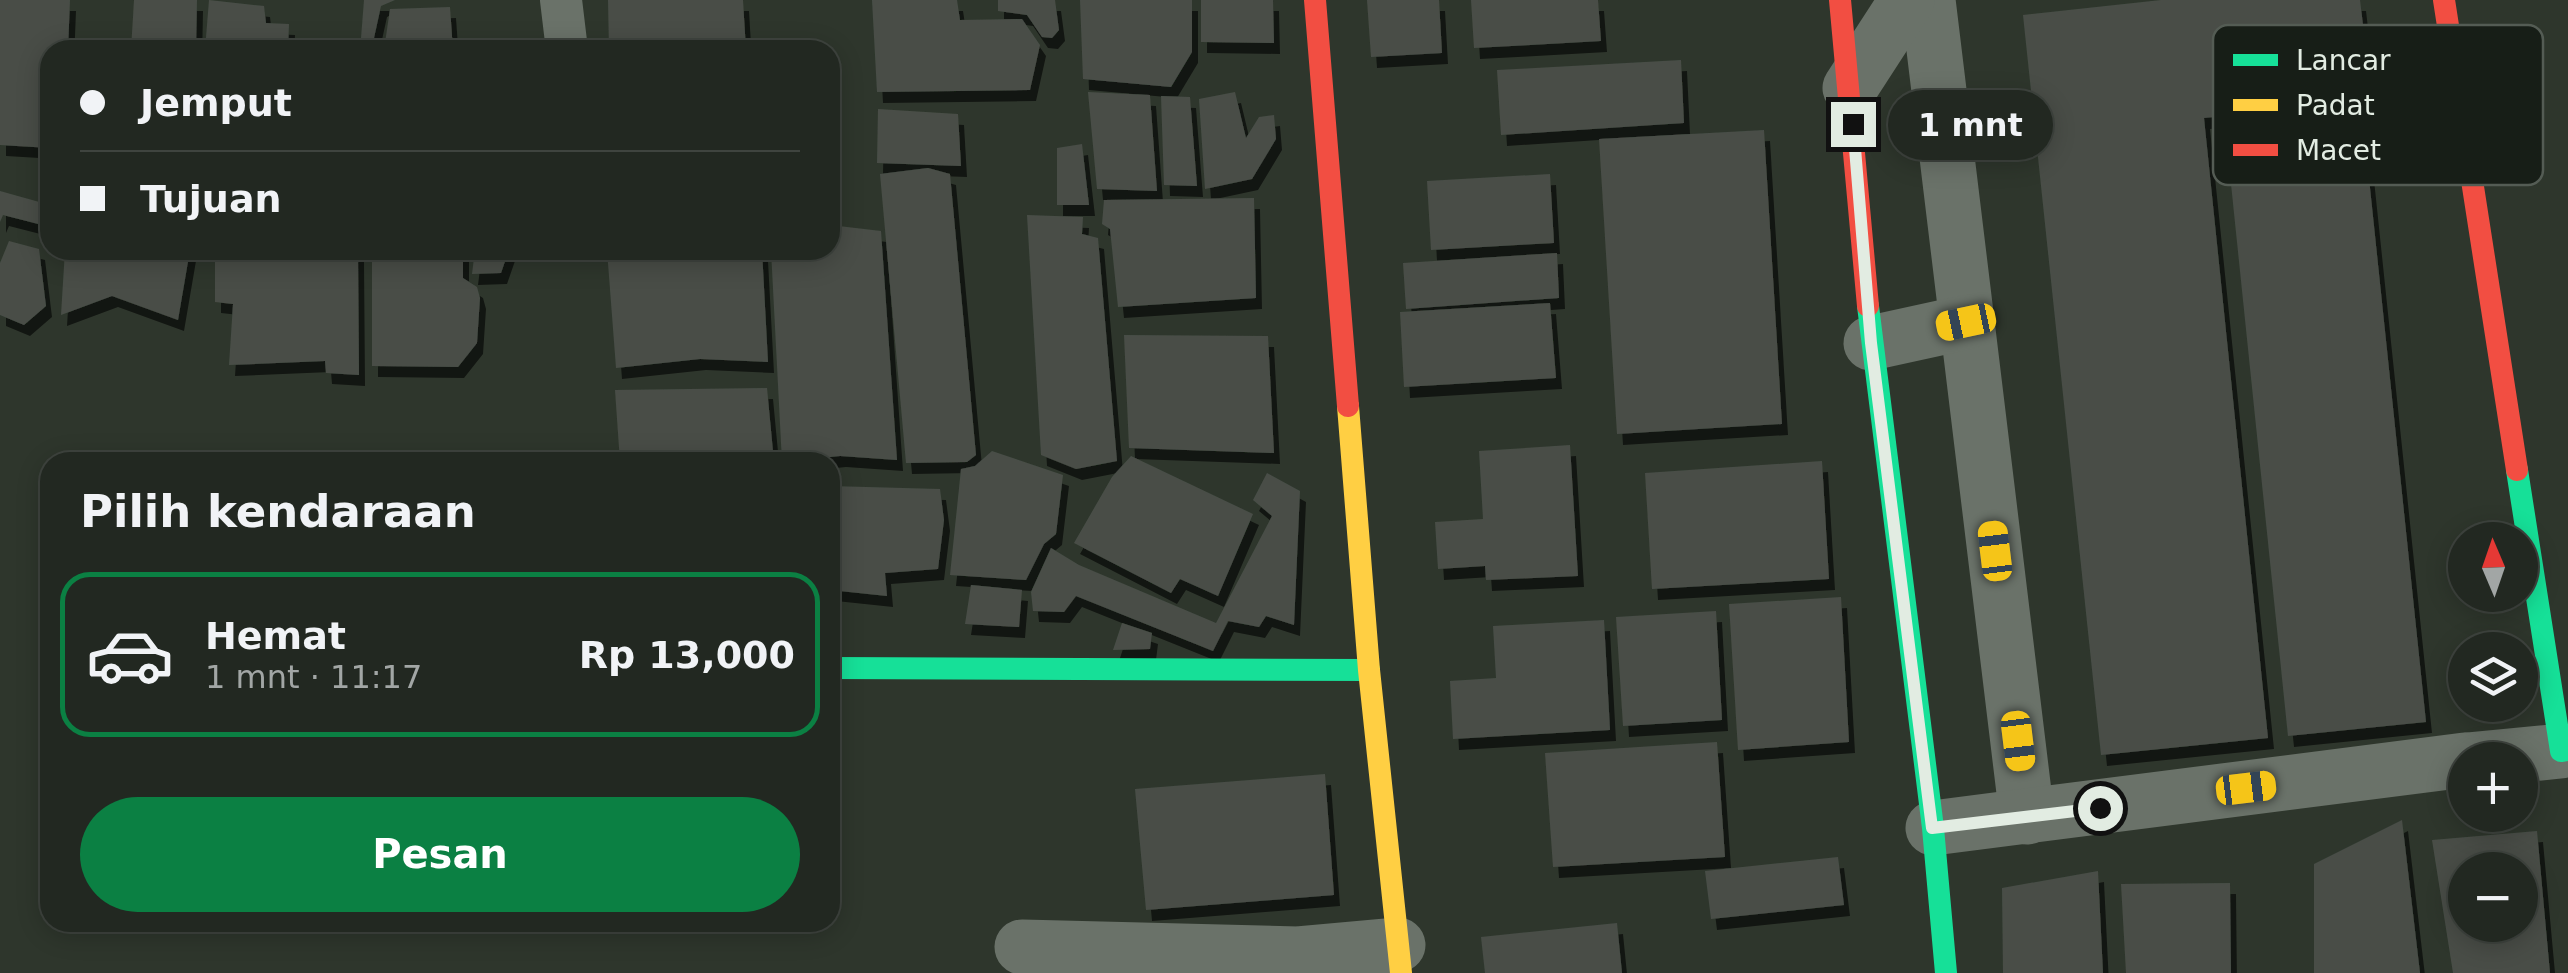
<!DOCTYPE html>
<html lang="id">
<meta charset="utf-8">
<style>
body{margin:0;font-family:"DejaVu Sans",sans-serif;background:#2e342e;color:#f1f3f6;height:100vh;display:flex;flex-direction:column;font-size:38px;white-space:nowrap}
*{box-sizing:border-box;margin:0}
p{font-size:32px;color:#a2a6a5}
.icon{flex:none;width:55px;height:55px;fill:none;stroke:currentColor;stroke-width:2;stroke-linecap:round;stroke-linejoin:round}
.map{position:relative;flex:1;overflow:hidden}
.sheet{position:absolute;left:40px;top:452px;width:800px;height:480px;display:flex;flex-direction:column;background:#222821;border-radius:30px;box-shadow:0 5px 25px #0003,0 0 0 2px #3f443f}
.sheet>*{flex:none}
.banner{position:absolute;left:40px;top:40px;width:800px;height:220px;border-radius:30px;box-shadow:0 5px 25px #0003,0 0 0 2px #3f443f;display:grid;align-content:center;height:220px;padding:0 40px;background:#222821}
.needle{width:65px;rotate:358deg}
.buttons{position:absolute;left:2448px;top:522px;display:grid;gap:20px}
.buttons a{display:grid;place-items:center;width:90px;height:90px;border-radius:50%;background:#222821;box-shadow:0 5px 25px #0003,0 0 0 2px #3f443f;font-size:50px}
.end{position:absolute;width:45px;height:45px;margin:-22px;border:12px solid #e2ece2;background:#111;box-shadow:0 0 0 5px #111}
.from{border-radius:50%}
.bubble{position:absolute;height:70px;border-radius:35px;background:#222821;box-shadow:0 5px 25px #0003,0 0 0 2px #3f443f;font-size:32px;font-weight:800;line-height:70px;text-align:center}
.car{position:absolute;width:30px;height:60px;margin:-30px -15px;border-radius:12px;box-shadow:0 0 8px 2px #0007;background:linear-gradient(#f5c518 24%,#345 0 40%,#f5c518 0 76%,#345 0 86%,#f5c518 0)}
.banner b{display:flex;align-items:center;gap:35px;height:95px;font-size:38px}
.banner b+b{border-top:2px solid #3f443f}
.banner i{width:25px;height:25px;background:#f1f3f6}
ul{padding:0;list-style:none}
li{display:flex;align-items:center;gap:30px;height:165px;margin:0 20px 15px;padding:0 20px;border:5px solid transparent;border-radius:30px}
li div{flex:1}
li b{display:block;font-size:38px}
li em{font-style:normal;font-weight:800}
li.current{border-color:#0b8043}
li>.icon{width:90px;height:90px;stroke-width:1.5}
h2{padding:0 40px;font-size:45px;line-height:120px}
.action{display:flex;gap:20px;margin-top:auto;padding:20px 40px}
.action a{flex:1;height:115px;border-radius:60px;background:#0b8043;color:#fff;font-size:40px;font-weight:800;line-height:115px;text-align:center}
.map>svg:first-child{display:block}
.building{fill:#484e47;fill-rule:evenodd;filter:url(#shadow)}
.lines{fill:none;stroke-linecap:round;stroke-linejoin:round}
.lane{stroke:#6a7269;stroke-width:42}
.street{stroke:#6a7269;stroke-width:55}
.fast{stroke:#16e098;stroke-width:22}
.slow{stroke:#ffcf43;stroke-width:22}
.jam{stroke:#f24e42;stroke-width:22}
.route{stroke:#e2ece2;stroke-width:12}
.key{fill:#171e17;stroke:#545c54;stroke-width:2.5}
.key-label{font-size:28px;fill:#e2ece2}
</style>
<div class="map">
<svg width="2568" height="973" viewBox="0 0 2568 973">
<defs>
<filter id="shadow"><feDropShadow dx="6" dy="11" stdDeviation="0" flood-color="#0009"/></filter>
</defs>
<rect width="100%" height="100%" fill="#2e362c"/>
<g class="building">
<path d="M 0,0 L 70,0 L 68,50 L 50,50 L 50,148 L 0,145 Z"/>
<path d="M 134,0 L 197,0 L 196,50 L 131,50 Z"/>
<path d="M 209,0 L 264,6 L 266,23 L 289,24 L 288,50 L 205,50 Z"/>
<path d="M 364,0 L 395,0 L 381,6 L 374,38 L 361,38 Z"/>
<path d="M 608,0 L 743,0 L 746,50 L 609,50 Z"/>
<path d="M 872,0 L 957,0 L 960,20 L 1022,19 L 1040,45 L 1030,90 L 877,92 Z"/>
<path d="M 998,0 L 1055,0 L 1059,30 L 1052,38 L 1042,37 L 1027,15 L 998,11 Z"/>
<path d="M 1080,0 L 1192,0 L 1192,52 L 1171,87 L 1083,79 Z"/>
<path d="M 1201,0 L 1273,0 L 1274,43 L 1201,42 Z"/>
<path d="M 1367,0 L 1439,0 L 1442,53 L 1371,57 Z"/>
<path d="M 1471,0 L 1598,0 L 1601,41 L 1474,48 Z"/>
<path d="M 2161,0 L 2360,0 L 2372,100 L 2361,102 L 2426,722 L 2288,736 L 2224,116 L 2204,118 L 2268,738 L 2101,755 L 2023,15 Z"/>
<path d="M 450,7 L 453,50 L 384,50 L 390,9 Z"/>
<path d="M 1681,60 L 1684,123 L 1501,135 L 1497,70 Z"/>
<path d="M 1088,92 L 1150,95 L 1157,191 L 1097,189 Z"/>
<path d="M 1235,92 L 1246,138 L 1259,117 L 1274,115 L 1276,139 L 1252,179 L 1205,189 L 1199,99 Z"/>
<path d="M 1161,96 L 1190,97 L 1197,186 L 1164,185 Z"/>
<path d="M 878,109 L 958,114 L 961,166 L 877,163 Z"/>
<path d="M 1764,130 L 1782,424 L 1617,434 L 1599,139 Z"/>
<path d="M 1082,144 L 1089,205 L 1057,205 L 1057,148 Z"/>
<path d="M 928,168 L 950,174 L 976,455 L 967,462 L 906,463 L 880,174 Z"/>
<path d="M 1550,174 L 1554,243 L 1431,250 L 1427,181 Z"/>
<path d="M 0,191 L 50,205 L 50,227 L 3,215 L 0,222 Z"/>
<path d="M 1254,198 L 1256,298 L 1118,307 L 1110,229 L 1102,224 L 1104,200 Z"/>
<path d="M 1027,215 L 1083,217 L 1082,234 L 1098,238 L 1117,461 L 1076,469 L 1041,455 Z"/>
<path d="M 830,225 L 881,231 L 897,460 L 840,456 L 782,462 L 771,250 L 830,250 Z"/>
<path d="M 9,241 L 39,249 L 46,306 L 24,325 L 0,315 L 0,263 Z"/>
<path d="M 65,250 L 190,250 L 178,320 L 112,296 L 61,315 Z"/>
<path d="M 215,250 L 358,250 L 359,375 L 326,373 L 325,361 L 229,365 L 233,304 L 215,302 Z"/>
<path d="M 372,250 L 463,250 L 463,278 L 477,287 L 480,298 L 477,343 L 458,367 L 372,366 Z"/>
<path d="M 475,250 L 509,250 L 501,273 L 472,274 Z"/>
<path d="M 607,250 L 762,250 L 768,362 L 700,359 L 616,368 Z"/>
<path d="M 1557,253 L 1559,298 L 1406,309 L 1403,263 Z"/>
<path d="M 1550,303 L 1556,378 L 1404,387 L 1400,312 Z"/>
<path d="M 1124,335 L 1268,336 L 1274,453 L 1129,448 Z"/>
<path d="M 767,388 L 774,462 L 620,462 L 615,390 Z"/>
<path d="M 1570,445 L 1578,576 L 1486,580 L 1485,566 L 1438,569 L 1435,522 L 1483,519 L 1479,451 Z"/>
<path d="M 992,451 L 1063,475 L 1056,534 L 1044,544 L 1026,580 L 950,575 L 961,469 L 975,466 Z"/>
<path d="M 394,456 L 396,462 L 359,462 L 360,458 Z"/>
<path d="M 1131,456 L 1253,514 L 1218,596 L 1180,579 L 1171,593 L 1074,543 L 1112,477 Z"/>
<path d="M 1822,461 L 1829,579 L 1652,589 L 1645,473 Z"/>
<path d="M 1267,473 L 1300,491 L 1294,625 L 1266,616 L 1259,627 L 1228,621 L 1213,651 L 1076,596 L 1064,612 L 1033,611 L 1031,592 L 1051,548 L 1079,565 L 1216,623 L 1272,516 L 1253,500 Z"/>
<path d="M 830,486 L 940,489 L 944,520 L 938,569 L 885,573 L 887,596 L 830,590 Z"/>
<path d="M 971,585 L 1022,590 L 1019,627 L 965,624 Z"/>
<path d="M 1841,597 L 1849,742 L 1738,750 L 1729,604 Z"/>
<path d="M 1716,611 L 1722,720 L 1623,726 L 1616,617 Z"/>
<path d="M 1604,620 L 1610,730 L 1453,739 L 1450,681 L 1496,678 L 1493,626 Z"/>
<path d="M 1122,623 L 1152,633 L 1150,649 L 1113,650 Z"/>
<path d="M 1717,742 L 1725,857 L 1553,867 L 1545,753 Z"/>
<path d="M 1325,774 L 1334,895 L 1146,910 L 1135,789 Z"/>
<path d="M 2402,820 L 2420,973 L 2314,973 L 2314,864 Z"/>
<path d="M 2537,831 L 2550,973 L 2453,973 L 2432,840 ZM 2465,870 L 2520,870 L 2520,925 L 2465,925 Z"/>
<path d="M 1838,857 L 1844,905 L 1711,919 L 1705,871 Z"/>
<path d="M 2098,871 L 2103,973 L 2003,973 L 2002,888 Z"/>
<path d="M 2230,883 L 2231,973 L 2126,973 L 2121,884 Z"/>
<path d="M 1617,923 L 1622,973 L 1485,973 L 1481,937 Z"/>
</g>
<g class="lines">
<path class="lane" d="M 561,0 L 567,50"/>
<g class="street">
<path d="M 1928,0 L 2027,817"/>
<path d="M 1850,88 L 1907,0"/>
<path d="M 1871,343 L 1967,322"/>
<path d="M 2467,760 L 2561,751"/>
<path d="M 1933,828 L 2465,760"/>
<path d="M 1022,947 L 1298,954 L 1398,945"/>
</g>
<g class="fast">
<path d="M 1868,306 L 1933,828 L 1946,973"/>
<path d="M 2517,470 L 2561,751 L 2568,750"/>
<path d="M 830,668 L 1369,670"/>
</g>
<path class="slow" d="M 1348,406 L 1369,670 L 1401,973"/>
<g class="jam">
<path d="M 1315,0 L 1348,406"/>
<path d="M 1840,0 L 1868,306"/>
<path d="M 2444,0 L 2517,470"/>
</g>
</g>
<g class="lines">
<path class="route" d="M 1853,124 L 1871,343 L 1932,828 L 2100,808"/>
</g>
<rect x="2213" y="25" width="330" height="160" rx="15" class="key"/>
<rect x="2233" y="54" width="45" height="12" fill="#16e098"/>
<rect x="2233" y="99" width="45" height="12" fill="#ffcf43"/>
<rect x="2233" y="144" width="45" height="12" fill="#f24e42"/>
<g class="key-label">
<text x="2296" y="70">Lancar</text>
<text x="2296" y="115">Padat</text>
<text x="2296" y="160">Macet</text>
</g>
</svg>
<div class="buttons">
<a><svg class="needle" viewBox="-14 -14 28 28"><path d="M0-13l5 13h-10z" fill="#e53935"/><path d="M0 13l5-13h-10z" fill="#a2a6a5"/></svg></a>
<a><svg class="icon" aria-label="layers" viewBox="0 0 24 24"><path d="M12 4l9 5-9 5-9-5zM3 14l9 5 9-5"/></svg></a>
<a>+</a>
<a>−</a>
</div>
<i class="end from" style="left:2100px;top:808px"></i>
<i class="end" style="left:1853px;top:124px"></i>
<div class="bubble" style="left:1888px;top:90px;width:165px">1 mnt</div>
<i class="car" style="left:1966px;top:322px;rotate:258deg"></i>
<i class="car" style="left:1995px;top:551px;rotate:353deg"></i>
<i class="car" style="left:2018px;top:741px;rotate:173deg"></i>
<i class="car" style="left:2246px;top:788px;rotate:83deg"></i>
<div class="banner">
<b><i class="from"></i>Jemput</b>
<b><i></i>Tujuan</b>
</div>
<section class="sheet">
<h2>Pilih kendaraan</h2>
<ul>
<li class="current"><svg class="icon" aria-label="car" viewBox="0 0 24 24"><path d="M5 17H2v-5l4-1 3-4h7l3 4 3 1v5h-3M9 17h6M6 11h13"/><circle cx="7" cy="17" r="2"/><circle cx="17" cy="17" r="2"/></svg><div><b>Hemat</b><p>1 mnt · 11:17</p></div><em>Rp 13,000</em></li>
</ul>
<div class="action"><a>Pesan</a></div>
</section>
</div>
